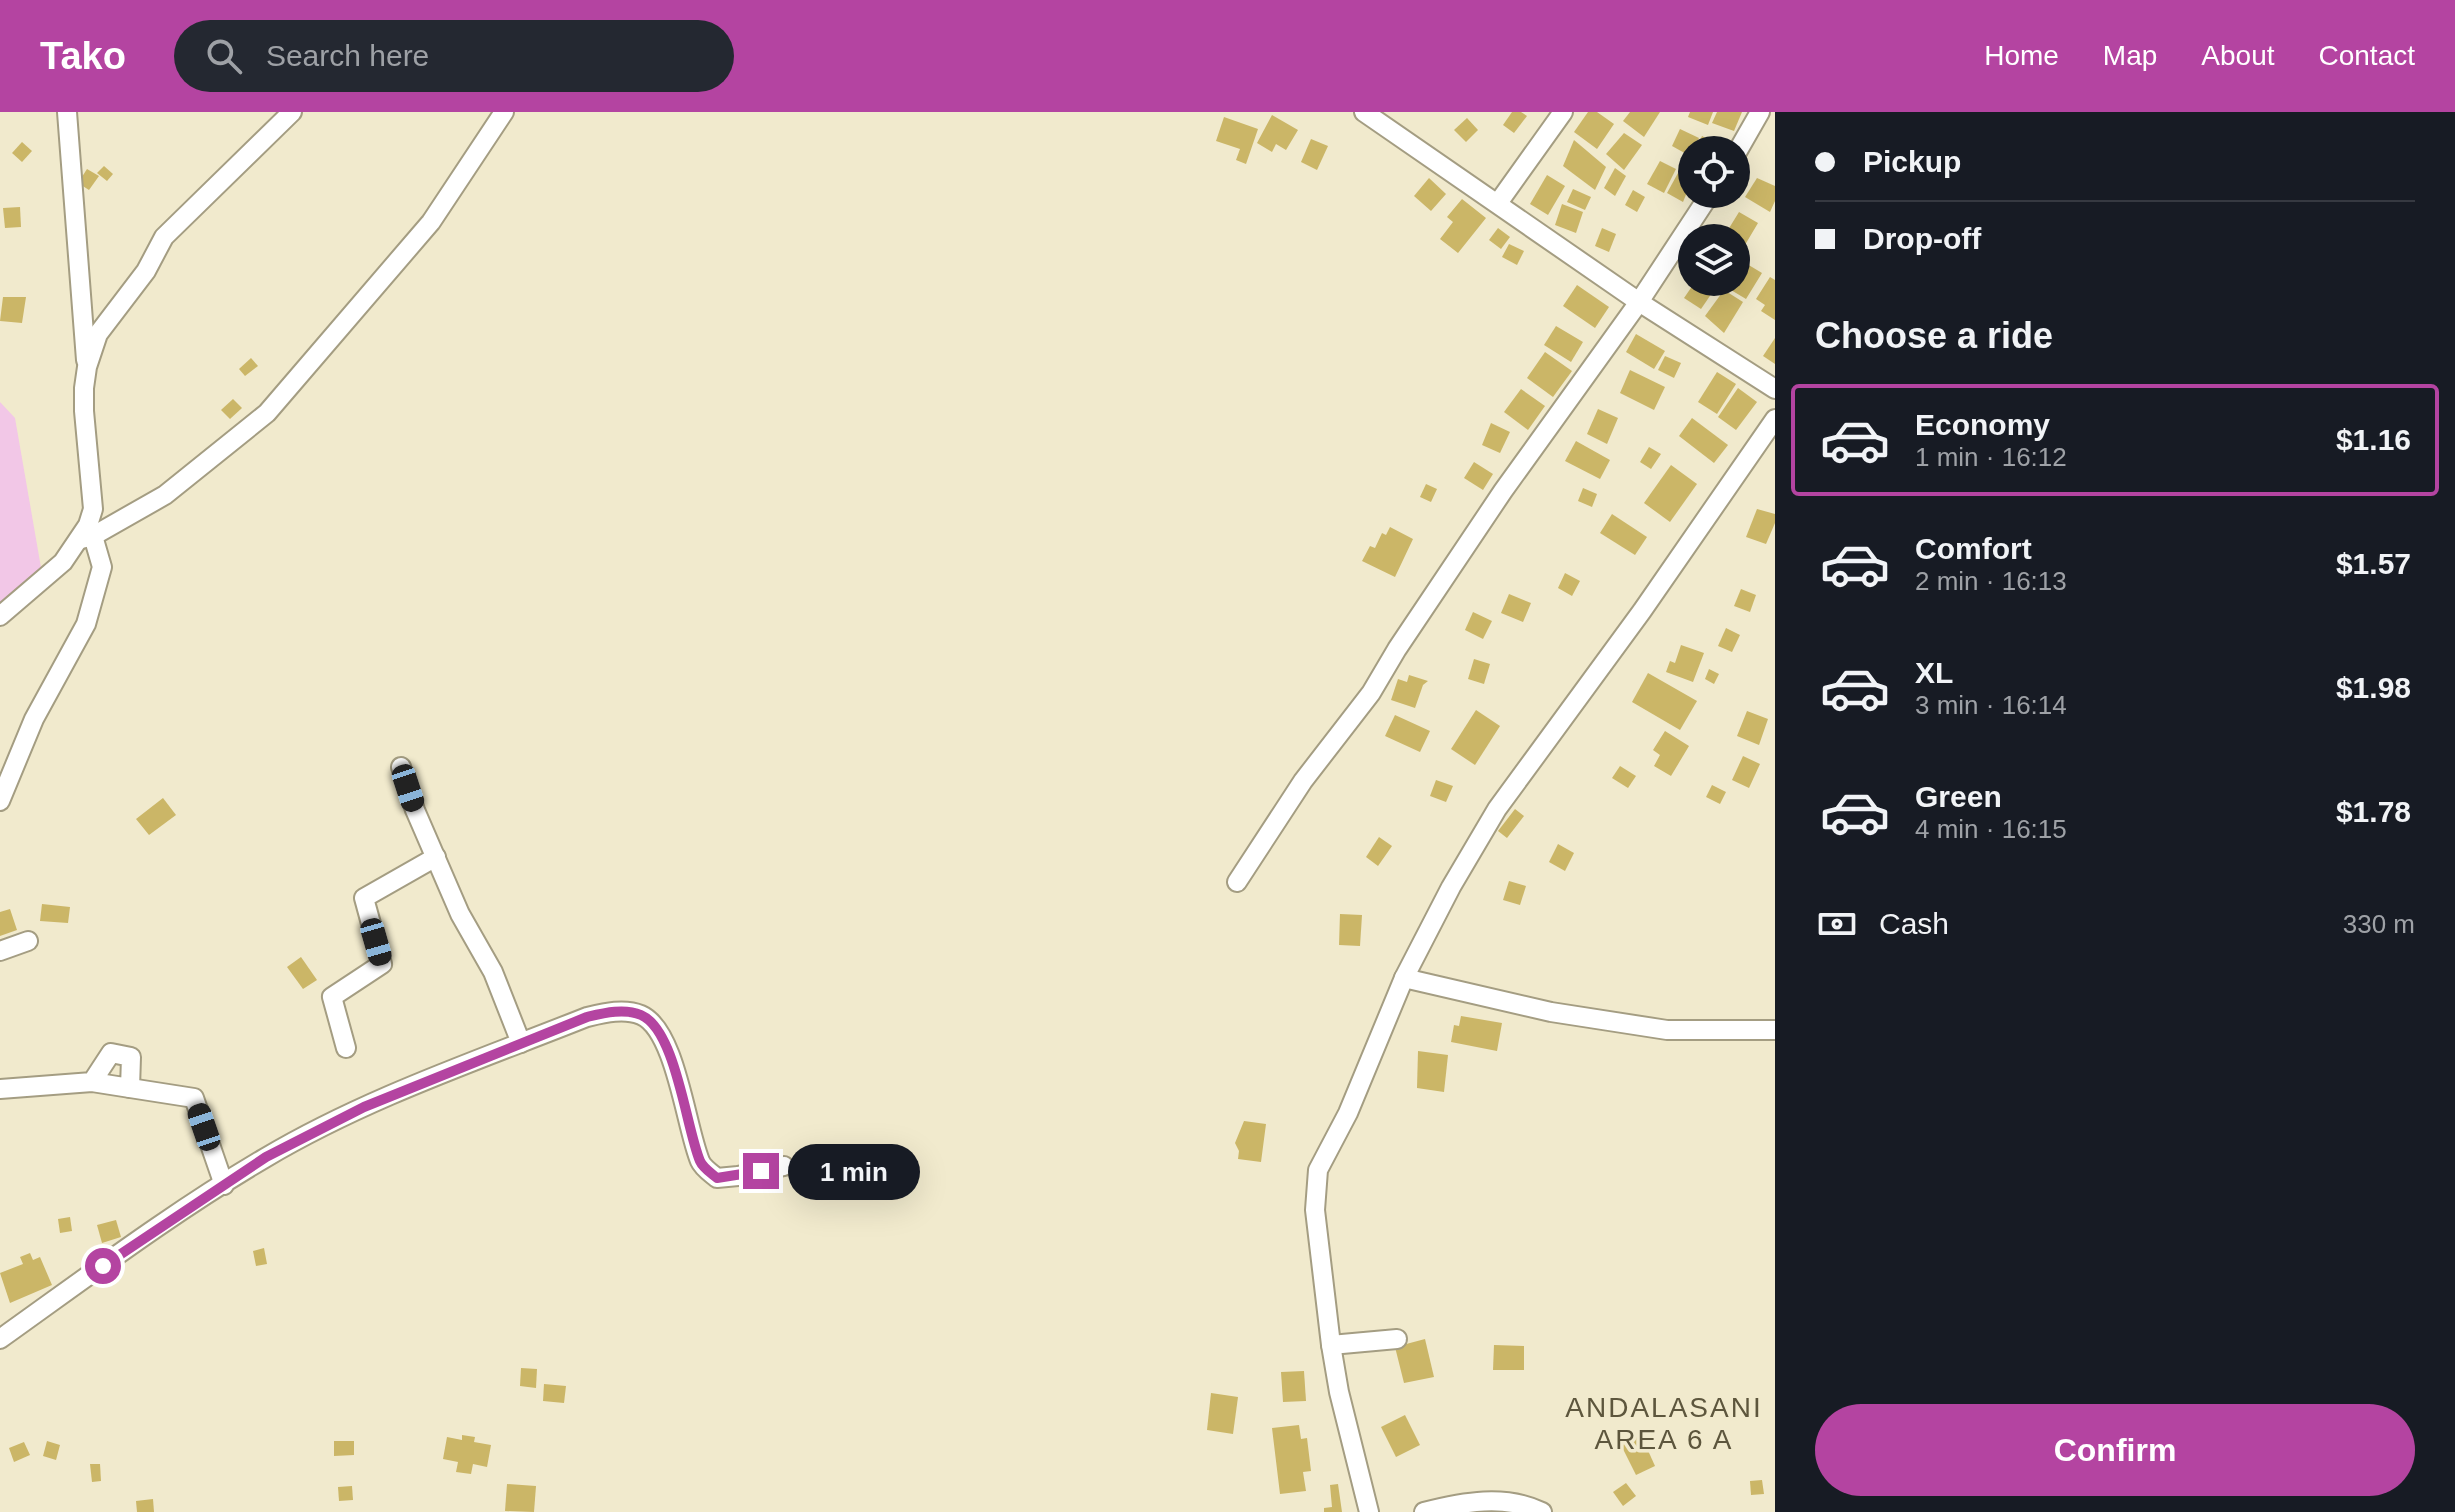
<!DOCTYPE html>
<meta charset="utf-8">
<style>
body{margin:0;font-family:Arial,sans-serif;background:#242831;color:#f1f3f6;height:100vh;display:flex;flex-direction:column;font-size:30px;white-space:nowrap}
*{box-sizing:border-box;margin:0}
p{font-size:26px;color:#9ea1a6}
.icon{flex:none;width:44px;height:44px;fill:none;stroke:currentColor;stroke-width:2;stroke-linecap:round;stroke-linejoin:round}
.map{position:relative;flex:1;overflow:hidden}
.drawer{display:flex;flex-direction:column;background:#171b24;width:680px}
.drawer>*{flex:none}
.guide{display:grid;align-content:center;height:176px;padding:0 40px;background:#171b24}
.controls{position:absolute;left:1678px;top:24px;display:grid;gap:16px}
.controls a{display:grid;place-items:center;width:72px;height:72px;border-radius:50%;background:#171b24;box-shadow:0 8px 32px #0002;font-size:40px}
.end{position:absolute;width:36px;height:36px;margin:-18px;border:10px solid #b444a1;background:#fff;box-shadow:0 0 0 4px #fff}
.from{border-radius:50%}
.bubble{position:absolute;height:56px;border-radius:28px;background:#171b24;box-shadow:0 8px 32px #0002;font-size:26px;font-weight:600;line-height:56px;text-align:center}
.car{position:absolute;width:24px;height:48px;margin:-24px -12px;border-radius:10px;box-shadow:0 0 6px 2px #0007;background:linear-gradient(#222 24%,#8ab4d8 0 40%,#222 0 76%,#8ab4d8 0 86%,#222 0)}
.guide b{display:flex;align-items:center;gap:28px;height:76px;font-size:30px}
.guide b+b{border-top:2px solid #363941}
.guide i{width:20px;height:20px;background:#f1f3f6}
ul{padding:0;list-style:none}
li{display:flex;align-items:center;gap:24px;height:112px;margin:0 16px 12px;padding:0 24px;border:4px solid transparent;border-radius:8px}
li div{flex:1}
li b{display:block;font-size:30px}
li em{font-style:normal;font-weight:600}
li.selected{border-color:#b444a1}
li>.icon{width:72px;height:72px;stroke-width:1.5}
h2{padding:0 40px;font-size:36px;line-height:96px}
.pay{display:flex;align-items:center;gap:20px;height:88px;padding:0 40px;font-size:30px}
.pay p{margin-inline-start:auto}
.cta{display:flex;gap:16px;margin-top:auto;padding:16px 40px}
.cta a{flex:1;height:92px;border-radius:48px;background:#b444a1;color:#fff;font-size:32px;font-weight:600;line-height:92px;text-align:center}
header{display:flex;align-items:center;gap:48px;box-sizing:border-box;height:112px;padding:0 40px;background:#b444a1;color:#fff}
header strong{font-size:38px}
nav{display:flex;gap:44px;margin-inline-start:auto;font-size:28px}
.search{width:560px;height:72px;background:#242831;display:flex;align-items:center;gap:20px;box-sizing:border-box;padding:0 28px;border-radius:44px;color:#9ea1a6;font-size:30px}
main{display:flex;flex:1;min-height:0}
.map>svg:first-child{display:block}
.green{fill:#f2c7e7}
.building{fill:#cbb667}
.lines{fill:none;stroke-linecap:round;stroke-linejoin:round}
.minor-casing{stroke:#a49d82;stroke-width:22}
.minor{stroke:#fff;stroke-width:18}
.route{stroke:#b444a1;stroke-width:10}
.labels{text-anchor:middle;stroke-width:7;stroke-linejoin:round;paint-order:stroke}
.quarter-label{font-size:28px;letter-spacing:2px;fill:#5d563d;stroke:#f1eacd}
</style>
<header>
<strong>Tako</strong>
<div class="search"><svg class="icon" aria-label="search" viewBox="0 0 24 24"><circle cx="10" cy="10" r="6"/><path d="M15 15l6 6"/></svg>Search here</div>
<nav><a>Home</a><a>Map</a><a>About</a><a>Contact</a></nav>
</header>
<main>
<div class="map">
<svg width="1775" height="1400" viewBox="0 0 1775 1400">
<rect width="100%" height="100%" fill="#f1eacd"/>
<path class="green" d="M 0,290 L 15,306 L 43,467 L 0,498 Z"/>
<g class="building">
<path d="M 1512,0 L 1521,0 L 1527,4 L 1514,21 L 1503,13 Z"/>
<path d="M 1588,0 L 1597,0 L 1614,12 L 1597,37 L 1574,20 Z"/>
<path d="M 1630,0 L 1660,0 L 1644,25 L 1623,9 Z"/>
<path d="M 1690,0 L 1713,0 L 1708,13 L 1688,5 Z"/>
<path d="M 1717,0 L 1742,0 L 1734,19 L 1712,11 Z"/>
<path d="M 1272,3 L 1298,18 L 1286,38 L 1276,32 L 1272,40 L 1257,31 Z"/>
<path d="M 1224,5 L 1258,17 L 1246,52 L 1236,48 L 1240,37 L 1216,29 Z"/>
<path d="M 1467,6 L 1478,18 L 1466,30 L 1454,18 Z"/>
<path d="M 1680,17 L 1699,26 L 1690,44 L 1672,34 Z"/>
<path d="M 1624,21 L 1642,33 L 1624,58 L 1606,42 Z"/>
<path d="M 1702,24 L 1719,33 L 1716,38 L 1696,38 Z"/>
<path d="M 1311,27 L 1328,34 L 1317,58 L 1301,50 Z"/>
<path d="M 1574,28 L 1606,55 L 1595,78 L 1563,54 Z"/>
<path d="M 22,30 L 32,39 L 22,50 L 12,41 Z"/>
<path d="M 1660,49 L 1676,57 L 1664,81 L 1647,72 Z"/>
<path d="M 104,54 L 113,62 L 107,69 L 97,61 Z"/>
<path d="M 1615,56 L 1626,64 L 1615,84 L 1604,76 Z"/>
<path d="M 87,57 L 99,64 L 89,78 L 78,71 Z"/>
<path d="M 1678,61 L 1692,68 L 1683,90 L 1667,81 Z"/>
<path d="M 1547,63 L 1565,74 L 1548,103 L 1530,92 Z"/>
<path d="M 1429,66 L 1446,82 L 1431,99 L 1414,84 Z"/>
<path d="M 1757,66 L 1775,74 L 1775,89 L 1770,100 L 1745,85 Z"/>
<path d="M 1573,77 L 1591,85 L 1585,98 L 1567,90 Z"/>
<path d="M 1633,78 L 1645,85 L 1637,100 L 1625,93 Z"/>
<path d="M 1462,87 L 1486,106 L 1458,141 L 1440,127 L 1453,110 L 1447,105 Z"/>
<path d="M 1562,92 L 1583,100 L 1576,121 L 1555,113 Z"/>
<path d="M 20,95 L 21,115 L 5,116 L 3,96 Z"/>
<path d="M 1739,100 L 1758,111 L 1742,138 L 1736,134 L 1736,126 L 1723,126 Z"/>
<path d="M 1498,116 L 1510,125 L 1501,137 L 1489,128 Z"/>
<path d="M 1602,116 L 1616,122 L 1609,140 L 1595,134 Z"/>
<path d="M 1509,132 L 1524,139 L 1517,153 L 1502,145 Z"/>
<path d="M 1742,149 L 1762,161 L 1746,187 L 1726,175 L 1729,170 L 1736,170 L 1736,159 Z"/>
<path d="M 1770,165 L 1775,168 L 1775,208 L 1761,199 L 1765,193 L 1756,187 Z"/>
<path d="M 1695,170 L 1703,170 L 1714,178 L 1701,197 L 1684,186 Z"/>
<path d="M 1577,173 L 1609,195 L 1595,216 L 1563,194 Z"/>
<path d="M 1724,178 L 1743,190 L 1724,221 L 1705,204 Z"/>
<path d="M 3,185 L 26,185 L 22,211 L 0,209 Z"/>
<path d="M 1556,214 L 1583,230 L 1571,250 L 1544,233 Z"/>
<path d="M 1636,222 L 1665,239 L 1654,257 L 1626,240 Z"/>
<path d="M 1775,226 L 1775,252 L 1763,244 Z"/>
<path d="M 1545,240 L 1572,259 L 1553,285 L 1527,266 Z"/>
<path d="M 1665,244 L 1681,251 L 1674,266 L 1658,258 Z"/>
<path d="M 251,246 L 258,254 L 245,264 L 239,257 Z"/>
<path d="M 1630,258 L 1665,275 L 1654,298 L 1620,281 Z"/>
<path d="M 1717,260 L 1736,272 L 1717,302 L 1698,290 Z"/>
<path d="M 1738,276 L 1757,290 L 1736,318 L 1718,305 Z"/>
<path d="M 1521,277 L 1545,294 L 1528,318 L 1504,300 Z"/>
<path d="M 233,287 L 242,296 L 230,307 L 221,298 Z"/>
<path d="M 1598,297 L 1618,306 L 1607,332 L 1587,322 Z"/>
<path d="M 1692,306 L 1728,333 L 1714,351 L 1679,324 Z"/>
<path d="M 1491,311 L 1510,320 L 1500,341 L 1482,333 Z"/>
<path d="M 1576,329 L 1610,348 L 1600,367 L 1565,349 Z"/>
<path d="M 1649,335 L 1661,342 L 1651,357 L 1640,350 Z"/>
<path d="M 1474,350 L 1493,362 L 1483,378 L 1464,366 Z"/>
<path d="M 1671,353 L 1697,372 L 1670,410 L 1644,391 Z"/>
<path d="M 1426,372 L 1437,377 L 1431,390 L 1420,385 Z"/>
<path d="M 1583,376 L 1597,382 L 1592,395 L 1578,389 Z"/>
<path d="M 1757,397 L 1775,402 L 1775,411 L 1766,432 L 1746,425 Z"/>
<path d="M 1612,402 L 1647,425 L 1635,443 L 1600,421 Z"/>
<path d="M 1390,415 L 1413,427 L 1395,465 L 1362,449 L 1370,434 L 1375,436 L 1382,421 L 1386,423 Z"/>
<path d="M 1565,461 L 1580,469 L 1572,484 L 1558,476 Z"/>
<path d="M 1741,477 L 1756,483 L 1750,500 L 1734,494 Z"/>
<path d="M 1509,482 L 1531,491 L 1523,510 L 1501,501 Z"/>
<path d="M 1473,500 L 1492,509 L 1483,527 L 1465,518 Z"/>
<path d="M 1726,516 L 1740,523 L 1732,540 L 1718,534 Z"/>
<path d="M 1681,533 L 1704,541 L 1693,570 L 1666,560 L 1670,549 L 1675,551 Z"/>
<path d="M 1474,547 L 1490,552 L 1484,572 L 1468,567 Z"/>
<path d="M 1709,557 L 1719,562 L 1714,572 L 1705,567 Z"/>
<path d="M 1648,561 L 1697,589 L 1680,618 L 1632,590 Z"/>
<path d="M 1409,563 L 1428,569 L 1423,573 L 1415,596 L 1391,588 L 1398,567 L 1407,570 Z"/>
<path d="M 1476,598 L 1500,614 L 1475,653 L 1451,637 Z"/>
<path d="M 1747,599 L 1768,607 L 1759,633 L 1737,624 Z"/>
<path d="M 1395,603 L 1430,619 L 1420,640 L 1385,624 Z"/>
<path d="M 1665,619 L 1689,634 L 1671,664 L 1654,654 L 1660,643 L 1653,638 Z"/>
<path d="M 1743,644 L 1760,652 L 1749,676 L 1732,668 Z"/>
<path d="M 1620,654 L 1636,664 L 1628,676 L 1612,666 Z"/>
<path d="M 1436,668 L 1453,674 L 1446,690 L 1430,684 Z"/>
<path d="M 1712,673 L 1726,680 L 1720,692 L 1706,685 Z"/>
<path d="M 163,686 L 176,703 L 149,723 L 136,707 Z"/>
<path d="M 1515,697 L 1524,704 L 1507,726 L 1498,719 Z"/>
<path d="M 1379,725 L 1392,734 L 1378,754 L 1366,745 Z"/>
<path d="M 1558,732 L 1574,741 L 1565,759 L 1549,750 Z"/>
<path d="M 1509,769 L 1526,774 L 1520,793 L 1503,788 Z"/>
<path d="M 42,792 L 70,795 L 68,811 L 40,809 Z"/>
<path d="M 10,797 L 17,818 L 0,824 L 0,800 Z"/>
<path d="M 1340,802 L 1362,803 L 1360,834 L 1339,833 Z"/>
<path d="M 301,845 L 317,868 L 303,877 L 287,855 Z"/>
<path d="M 1461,904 L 1502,911 L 1497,939 L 1451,930 L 1454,913 L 1459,914 Z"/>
<path d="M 1418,939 L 1448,943 L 1444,980 L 1417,976 Z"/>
<path d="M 1244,1009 L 1266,1012 L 1261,1050 L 1238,1047 L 1239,1039 L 1235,1031 Z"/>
<path d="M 70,1105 L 72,1119 L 60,1121 L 58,1107 Z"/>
<path d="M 116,1108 L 121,1125 L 102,1131 L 97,1113 Z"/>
<path d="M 264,1136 L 267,1152 L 256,1154 L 253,1139 Z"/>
<path d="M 30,1141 L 33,1148 L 40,1145 L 52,1173 L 10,1191 L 0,1161 L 23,1152 L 20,1145 Z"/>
<path d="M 1425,1227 L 1434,1265 L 1404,1271 L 1395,1235 Z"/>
<path d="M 1494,1233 L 1524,1234 L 1524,1258 L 1493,1258 Z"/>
<path d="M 521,1256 L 537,1257 L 536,1276 L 520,1274 Z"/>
<path d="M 1304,1259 L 1306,1289 L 1283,1290 L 1281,1260 Z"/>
<path d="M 544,1272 L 566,1274 L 564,1291 L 543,1289 Z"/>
<path d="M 1211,1281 L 1238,1285 L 1233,1322 L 1207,1318 Z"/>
<path d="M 1405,1303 L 1420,1333 L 1396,1345 L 1381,1315 Z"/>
<path d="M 1299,1313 L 1301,1327 L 1307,1326 L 1311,1359 L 1303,1360 L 1306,1379 L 1280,1382 L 1272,1316 Z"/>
<path d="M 462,1323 L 475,1325 L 474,1330 L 491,1333 L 487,1355 L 473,1352 L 471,1362 L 456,1360 L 458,1350 L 443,1347 L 447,1325 L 462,1328 Z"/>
<path d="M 1641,1323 L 1655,1354 L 1636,1363 L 1621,1333 Z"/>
<path d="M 47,1329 L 60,1333 L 56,1348 L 43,1344 Z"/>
<path d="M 334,1329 L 354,1329 L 354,1343 L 334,1344 Z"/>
<path d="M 24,1330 L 30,1343 L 14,1350 L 9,1336 Z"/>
<path d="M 90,1352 L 100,1352 L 101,1369 L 92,1370 Z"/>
<path d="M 1762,1368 L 1764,1382 L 1751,1383 L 1750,1369 Z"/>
<path d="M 1626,1371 L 1636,1384 L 1623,1394 L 1613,1380 Z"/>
<path d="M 507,1372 L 536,1374 L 534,1400 L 505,1399 Z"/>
<path d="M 1338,1372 L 1342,1400 L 1324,1400 L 1324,1396 L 1332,1395 L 1330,1373 Z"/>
<path d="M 352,1374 L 353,1388 L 339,1389 L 338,1375 Z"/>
<path d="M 153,1387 L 154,1400 L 137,1400 L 136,1389 Z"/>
</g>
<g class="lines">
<defs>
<g id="minor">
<path d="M 67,0 L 86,248"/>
<path d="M 1364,0 L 1639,190 L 1775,277"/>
<path d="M 1736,42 L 1760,0"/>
<path d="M 1498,91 L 1563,0"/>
<path d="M 81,427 L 93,424 L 165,383 L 267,301 L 431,110 L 504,0"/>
<path d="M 0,504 L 63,450 L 88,413 L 93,397 L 84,299 L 84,276 L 87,255 L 98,222 L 146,159 L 164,125 L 292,0"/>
<path d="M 401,655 L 415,698 L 460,802 L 493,860 L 521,931"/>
<path d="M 0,689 L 34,607 L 86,512 L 102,455 L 93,424"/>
<path d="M 1237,770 L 1303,669 L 1371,581 L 1397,537 L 1503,379 L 1639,190 L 1710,82"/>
<path d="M 0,839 L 28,829"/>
<path d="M 1404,866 L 1551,900 L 1667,918 L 1775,918"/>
<path d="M 346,936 L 332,885 L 382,852 L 364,786 L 436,745"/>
<path d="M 130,976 L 194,986 L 224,1073"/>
<path d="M 0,977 L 92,970 L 130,976 L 131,945 L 111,941 L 92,970"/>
<path d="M 0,1227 C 87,1165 173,1100 265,1046 C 366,986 479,948 587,905 C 604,901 624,896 641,903 C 676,918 686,1016 700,1049 C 703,1056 711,1061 717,1066 L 738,1064 L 784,1054"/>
<path d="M 1331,1233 L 1397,1227"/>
<path d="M 1369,1400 L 1339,1280 L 1331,1233 L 1315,1098 L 1318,1058 L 1348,1001 L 1404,866 L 1451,775 L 1497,697 L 1642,499 L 1775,307"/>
<path d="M 1424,1400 C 1463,1390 1505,1382 1542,1400"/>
</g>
</defs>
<use href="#minor" class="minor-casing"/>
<use href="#minor" class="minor"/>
</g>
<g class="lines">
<path class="route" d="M 103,1154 L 266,1045 L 364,995 L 587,905 C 604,901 624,896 641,903 C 676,918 686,1016 700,1049 C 703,1056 711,1061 717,1066 L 761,1059"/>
</g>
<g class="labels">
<g class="quarter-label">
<text x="1664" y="1305">ANDALASANI<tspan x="1664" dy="32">AREA 6 A</tspan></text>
</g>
</g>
</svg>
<div class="controls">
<a><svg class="icon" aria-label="locate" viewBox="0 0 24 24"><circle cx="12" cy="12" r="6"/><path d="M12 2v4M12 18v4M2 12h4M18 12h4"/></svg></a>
<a><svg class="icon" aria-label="layers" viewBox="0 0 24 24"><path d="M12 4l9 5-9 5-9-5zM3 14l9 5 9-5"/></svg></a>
</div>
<i class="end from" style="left:103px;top:1154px"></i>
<i class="end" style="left:761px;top:1059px"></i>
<div class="bubble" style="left:788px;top:1032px;width:132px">1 min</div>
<i class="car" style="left:408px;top:676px;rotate:162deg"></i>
<i class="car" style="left:376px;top:830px;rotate:164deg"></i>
<i class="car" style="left:204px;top:1015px;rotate:341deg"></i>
</div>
<section class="drawer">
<div class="guide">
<b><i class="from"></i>Pickup</b>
<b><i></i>Drop-off</b>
</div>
<h2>Choose a ride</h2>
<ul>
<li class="selected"><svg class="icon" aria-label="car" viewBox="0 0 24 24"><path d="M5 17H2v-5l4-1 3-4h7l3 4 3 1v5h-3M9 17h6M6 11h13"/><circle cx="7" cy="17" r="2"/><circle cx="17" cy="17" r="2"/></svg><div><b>Economy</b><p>1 min · 16:12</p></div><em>$1.16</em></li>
<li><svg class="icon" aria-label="car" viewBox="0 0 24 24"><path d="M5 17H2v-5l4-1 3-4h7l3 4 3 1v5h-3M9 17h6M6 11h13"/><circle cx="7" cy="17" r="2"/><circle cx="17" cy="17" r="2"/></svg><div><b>Comfort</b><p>2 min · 16:13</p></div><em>$1.57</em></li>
<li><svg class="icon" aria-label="car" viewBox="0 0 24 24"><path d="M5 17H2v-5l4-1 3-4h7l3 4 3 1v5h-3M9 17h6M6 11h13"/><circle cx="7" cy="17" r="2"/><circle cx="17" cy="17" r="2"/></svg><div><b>XL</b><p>3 min · 16:14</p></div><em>$1.98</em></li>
<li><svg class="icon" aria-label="car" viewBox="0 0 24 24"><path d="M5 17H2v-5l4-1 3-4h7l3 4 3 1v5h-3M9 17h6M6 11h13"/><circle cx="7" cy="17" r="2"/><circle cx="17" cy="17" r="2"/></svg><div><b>Green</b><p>4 min · 16:15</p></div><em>$1.78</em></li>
</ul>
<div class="pay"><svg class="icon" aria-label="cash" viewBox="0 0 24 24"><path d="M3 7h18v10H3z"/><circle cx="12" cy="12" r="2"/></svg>Cash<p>330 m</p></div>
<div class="cta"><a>Confirm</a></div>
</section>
</main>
